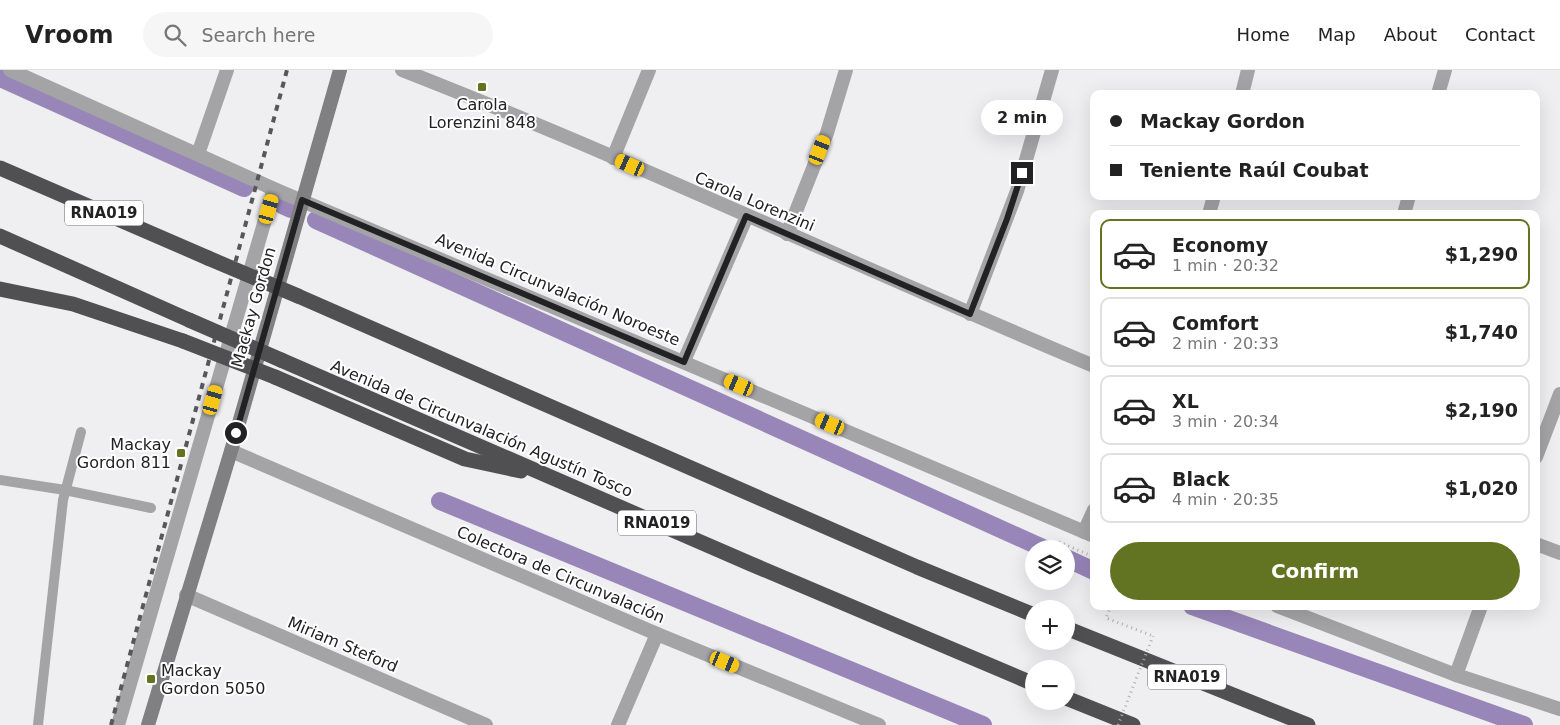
<!DOCTYPE html>
<meta charset="utf-8">
<style>
body{margin:0;font-family:"DejaVu Sans",sans-serif;background:#f6f6f6;color:#222;height:100vh;display:flex;flex-direction:column;font-size:19px;white-space:nowrap}
*{box-sizing:border-box;margin:0}
p{font-size:16px;color:#767676}
.icon{flex:none;width:28px;height:28px;fill:none;stroke:currentColor;stroke-width:2;stroke-linecap:round;stroke-linejoin:round}
.map{position:relative;flex:1;overflow:hidden}
.details{position:absolute;left:1090px;top:140px;width:450px;height:400px;display:flex;flex-direction:column;background:#fff;border-radius:10px;box-shadow:0 5px 20px #0002}
.details>*{flex:none}
.hud{position:absolute;left:1090px;top:20px;width:450px;height:110px;border-radius:10px;box-shadow:0 5px 20px #0002;display:grid;align-content:center;height:110px;padding:0 20px;background:#fff}
.tools{position:absolute;left:1025px;top:470px;display:grid;gap:10px}
.tools a{display:grid;place-items:center;width:50px;height:50px;border-radius:50%;background:#fff;box-shadow:0 5px 20px #0002;font-size:25px}
.end{position:absolute;width:22px;height:22px;margin:-11px;border:6px solid #222123;background:#fff;box-shadow:0 0 0 2px #fff}
.from{border-radius:50%}
.bubble{position:absolute;height:35px;border-radius:18px;background:#fff;box-shadow:0 5px 20px #0002;font-size:16px;font-weight:800;line-height:35px;text-align:center}
.car{position:absolute;width:15px;height:30px;margin:-15px -8px;border-radius:6px;box-shadow:0 0 4px 1px #0007;background:linear-gradient(#f5c518 24%,#345 0 40%,#f5c518 0 76%,#345 0 86%,#f5c518 0)}
.hud b{display:flex;align-items:center;gap:18px;height:48px;font-size:19px}
.hud b+b{border-top:1px solid #e0e0e0}
.hud i{width:12px;height:12px;background:#222}
ul{padding:9px 0 0;list-style:none}
li{display:flex;align-items:center;gap:15px;height:70px;margin:0 10px 8px;padding:0 10px;border:2px solid #e0e0e0;border-radius:10px}
li div{flex:1}
li b{display:block;font-size:19px}
li em{font-style:normal;font-weight:800}
li.current{border-color:#627422}
li>.icon{width:45px;height:45px;stroke-width:1.5}
.action{display:flex;gap:10px;margin-top:auto;padding:10px 20px}
.action a{flex:1;height:58px;border-radius:30px;background:#627422;color:#fff;font-size:20px;font-weight:800;line-height:58px;text-align:center}
header{display:flex;align-items:center;gap:30px;box-sizing:border-box;height:70px;padding:0 25px;background:#fff;border-bottom:1px solid #e0e0e0}
header strong{font-size:24px}
nav{display:flex;gap:28px;margin-inline-start:auto;font-size:18px}
.search{width:350px;height:45px;background:#f6f6f6;display:flex;align-items:center;gap:12px;box-sizing:border-box;padding:0 18px;border-radius:28px;color:#767676;font-size:19px}
.map>svg:first-child{display:block}
.lines{fill:none;stroke-linecap:round;stroke-linejoin:round}
.canal{stroke:#9886b9;stroke-width:18}
.path{stroke:#afaeb1;stroke-width:3;stroke-dasharray:1 4;stroke-linecap:butt}
.service{stroke:#a4a3a5;stroke-width:10}
.minor{stroke:#a4a3a5;stroke-width:14}
.secondary{stroke:#807f81;stroke-width:14}
.motorway{stroke:#505052;stroke-width:15}
.rail{stroke:#575659;stroke-width:4;stroke-dasharray:6 6;stroke-linecap:butt}
.path-bridge{stroke:#afaeb1;stroke-width:3;stroke-dasharray:1 4;stroke-linecap:butt}
.motorway-bridge{stroke:#505052;stroke-width:15}
.route{stroke:#222123;stroke-width:6}
.poi-dot{fill:#627422;stroke:#fff;stroke-width:2}
.labels{text-anchor:middle;stroke-width:4;stroke-linejoin:round;paint-order:stroke}
.shield{fill:#fff;stroke:#646465;stroke-width:1}
.shield-label{font-size:15px;font-weight:bold;fill:#222123}
.poi-label{font-size:16px;fill:#222123;stroke:#fff}
.street-label{font-size:16px;fill:#222123;stroke:#fff}
</style>
<header>
<strong>Vroom</strong>
<div class="search"><svg class="icon" aria-label="search" viewBox="0 0 24 24"><circle cx="10" cy="10" r="6"/><path d="M15 15l6 6"/></svg>Search here</div>
<nav><a>Home</a><a>Map</a><a>About</a><a>Contact</a></nav>
</header>
<div class="map">
<svg width="1560" height="655" viewBox="0 0 1560 655">
<rect width="100%" height="100%" fill="#efeef1"/>
<g class="lines">
<g class="canal">
<path d="M 0,8 L 244,118"/>
<path d="M 282,135 L 291,139"/>
<path d="M 316,150 L 1045,479"/>
<path d="M 440,431 L 983,655"/>
<path d="M 1066,488 L 1094,501"/>
<path d="M 1192,536 L 1524,655"/>
</g>
<g class="path">
<path d="M 1059,472 L 1094,487"/>
<path d="M 1111,536 L 1106,548 L 1153,566"/>
</g>
<g class="service">
<path d="M 0,410 L 65,420 L 151,438"/>
<path d="M 38,655 L 63,430 L 81,362"/>
</g>
<g class="minor">
<path d="M 10,0 L 274,119 L 1094,466"/>
<path d="M 402,0 C 635,91 862,199 1094,296"/>
<path d="M 1242,24 L 1248,0"/>
<path d="M 1438,24 L 1445,0"/>
<path d="M 198,84 L 227,0"/>
<path d="M 613,88 L 649,0"/>
<path d="M 1209,144 L 1214,126"/>
<path d="M 1404,144 L 1409,126"/>
<path d="M 787,164 L 827,63 L 846,0"/>
<path d="M 970,244 L 1017,121 L 1052,0"/>
<path d="M 684,291 L 747,146"/>
<path d="M 231,381 L 657,564 L 879,655"/>
<path d="M 1536,387 L 1560,324"/>
<path d="M 1084,462 L 1094,440"/>
<path d="M 1536,474 L 1560,483"/>
<path d="M 186,525 L 486,655"/>
<path d="M 1277,536 L 1456,605 L 1560,639"/>
<path d="M 1456,605 L 1481,536"/>
<path d="M 118,655 L 274,119"/>
<path d="M 618,655 L 657,564"/>
</g>
<path class="secondary" d="M 148,655 L 231,381 L 340,0"/>
<g class="motorway">
<path d="M 0,98 L 208,188"/>
<path d="M 0,166 L 189,250"/>
<path d="M 0,219 L 73,234 L 183,271"/>
<path d="M 298,226 L 917,497 L 1034,545"/>
<path d="M 281,290 L 751,494 L 1034,614"/>
<path d="M 275,307 L 465,389 L 521,401"/>
<path d="M 1066,558 L 1308,655"/>
<path d="M 1066,628 L 1133,655"/>
</g>
<path class="rail" d="M 111,655 L 287,0"/>
<path class="path-bridge" d="M 1118,655 L 1153,566"/>
<g class="motorway-bridge">
<path d="M 208,188 L 298,226"/>
<path d="M 189,250 L 281,290"/>
<path d="M 183,271 L 275,307"/>
</g>
</g>
<g class="lines">
<path class="route" d="M 236,363 L 302,130 L 684,292 L 746,146 L 970,244 L 1007,149 L 1022,103"/>
</g>
<g class="poi-dot">
<rect x="477" y="12" width="10" height="10" rx="2.5"/>
<rect x="176" y="378" width="10" height="10" rx="2.5"/>
<rect x="146" y="604" width="10" height="10" rx="2.5"/>
</g>
<g class="labels">
<g class="shield">
<rect x="65" y="130.5" width="78" height="25" rx="4"/>
<rect x="618" y="440.5" width="78" height="25" rx="4"/>
<rect x="1148" y="594.5" width="78" height="25" rx="4"/>
</g>
<g class="shield-label">
<text x="104" y="148">RNA019</text>
<text x="657" y="458">RNA019</text>
<text x="1187" y="612">RNA019</text>
</g>
<g class="poi-label">
<text x="482" y="40">Carola<tspan x="482" dy="18">Lorenzini 848</tspan></text>
<text x="171" y="380" text-anchor="end">Mackay<tspan x="171" dy="18">Gordon 811</tspan></text>
<text x="161" y="606" text-anchor="start">Mackay<tspan x="161" dy="18">Gordon 5050</tspan></text>
</g>
<g class="street-label">
<text transform="translate(755 131) rotate(23)" y="6">Carola Lorenzini</text>
<text transform="translate(558 219) rotate(23)" y="6">Avenida Circunvalación Noroeste</text>
<text transform="translate(253 237) rotate(-74)" y="6">Mackay Gordon</text>
<text transform="translate(482 358) rotate(23)" y="6">Avenida de Circunvalación Agustín Tosco</text>
<text transform="translate(561 504) rotate(23)" y="6">Colectora de Circunvalación</text>
<text transform="translate(343 574) rotate(23)" y="6">Miriam Steford</text>
</g>
</g>
</svg>
<div class="tools">
<a><svg class="icon" aria-label="layers" viewBox="0 0 24 24"><path d="M12 4l9 5-9 5-9-5zM3 14l9 5 9-5"/></svg></a>
<a>+</a>
<a>−</a>
</div>
<i class="end from" style="left:236px;top:363px"></i>
<i class="end" style="left:1022px;top:103px"></i>
<div class="bubble" style="left:981px;top:30px;width:82px">2 min</div>
<i class="car" style="left:820px;top:80px;rotate:22deg"></i>
<i class="car" style="left:630px;top:95px;rotate:294deg"></i>
<i class="car" style="left:269px;top:139px;rotate:16deg"></i>
<i class="car" style="left:739px;top:315px;rotate:293deg"></i>
<i class="car" style="left:213px;top:330px;rotate:16deg"></i>
<i class="car" style="left:830px;top:354px;rotate:293deg"></i>
<i class="car" style="left:725px;top:592px;rotate:112deg"></i>
<div class="hud">
<b><i class="from"></i>Mackay Gordon</b>
<b><i></i>Teniente Raúl Coubat</b>
</div>
<section class="details">
<ul>
<li class="current"><svg class="icon" aria-label="car" viewBox="0 0 24 24"><path d="M5 17H2v-5l4-1 3-4h7l3 4 3 1v5h-3M9 17h6M6 11h13"/><circle cx="7" cy="17" r="2"/><circle cx="17" cy="17" r="2"/></svg><div><b>Economy</b><p>1 min · 20:32</p></div><em>$1,290</em></li>
<li><svg class="icon" aria-label="car" viewBox="0 0 24 24"><path d="M5 17H2v-5l4-1 3-4h7l3 4 3 1v5h-3M9 17h6M6 11h13"/><circle cx="7" cy="17" r="2"/><circle cx="17" cy="17" r="2"/></svg><div><b>Comfort</b><p>2 min · 20:33</p></div><em>$1,740</em></li>
<li><svg class="icon" aria-label="car" viewBox="0 0 24 24"><path d="M5 17H2v-5l4-1 3-4h7l3 4 3 1v5h-3M9 17h6M6 11h13"/><circle cx="7" cy="17" r="2"/><circle cx="17" cy="17" r="2"/></svg><div><b>XL</b><p>3 min · 20:34</p></div><em>$2,190</em></li>
<li><svg class="icon" aria-label="car" viewBox="0 0 24 24"><path d="M5 17H2v-5l4-1 3-4h7l3 4 3 1v5h-3M9 17h6M6 11h13"/><circle cx="7" cy="17" r="2"/><circle cx="17" cy="17" r="2"/></svg><div><b>Black</b><p>4 min · 20:35</p></div><em>$1,020</em></li>
</ul>
<div class="action"><a>Confirm</a></div>
</section>
</div>
